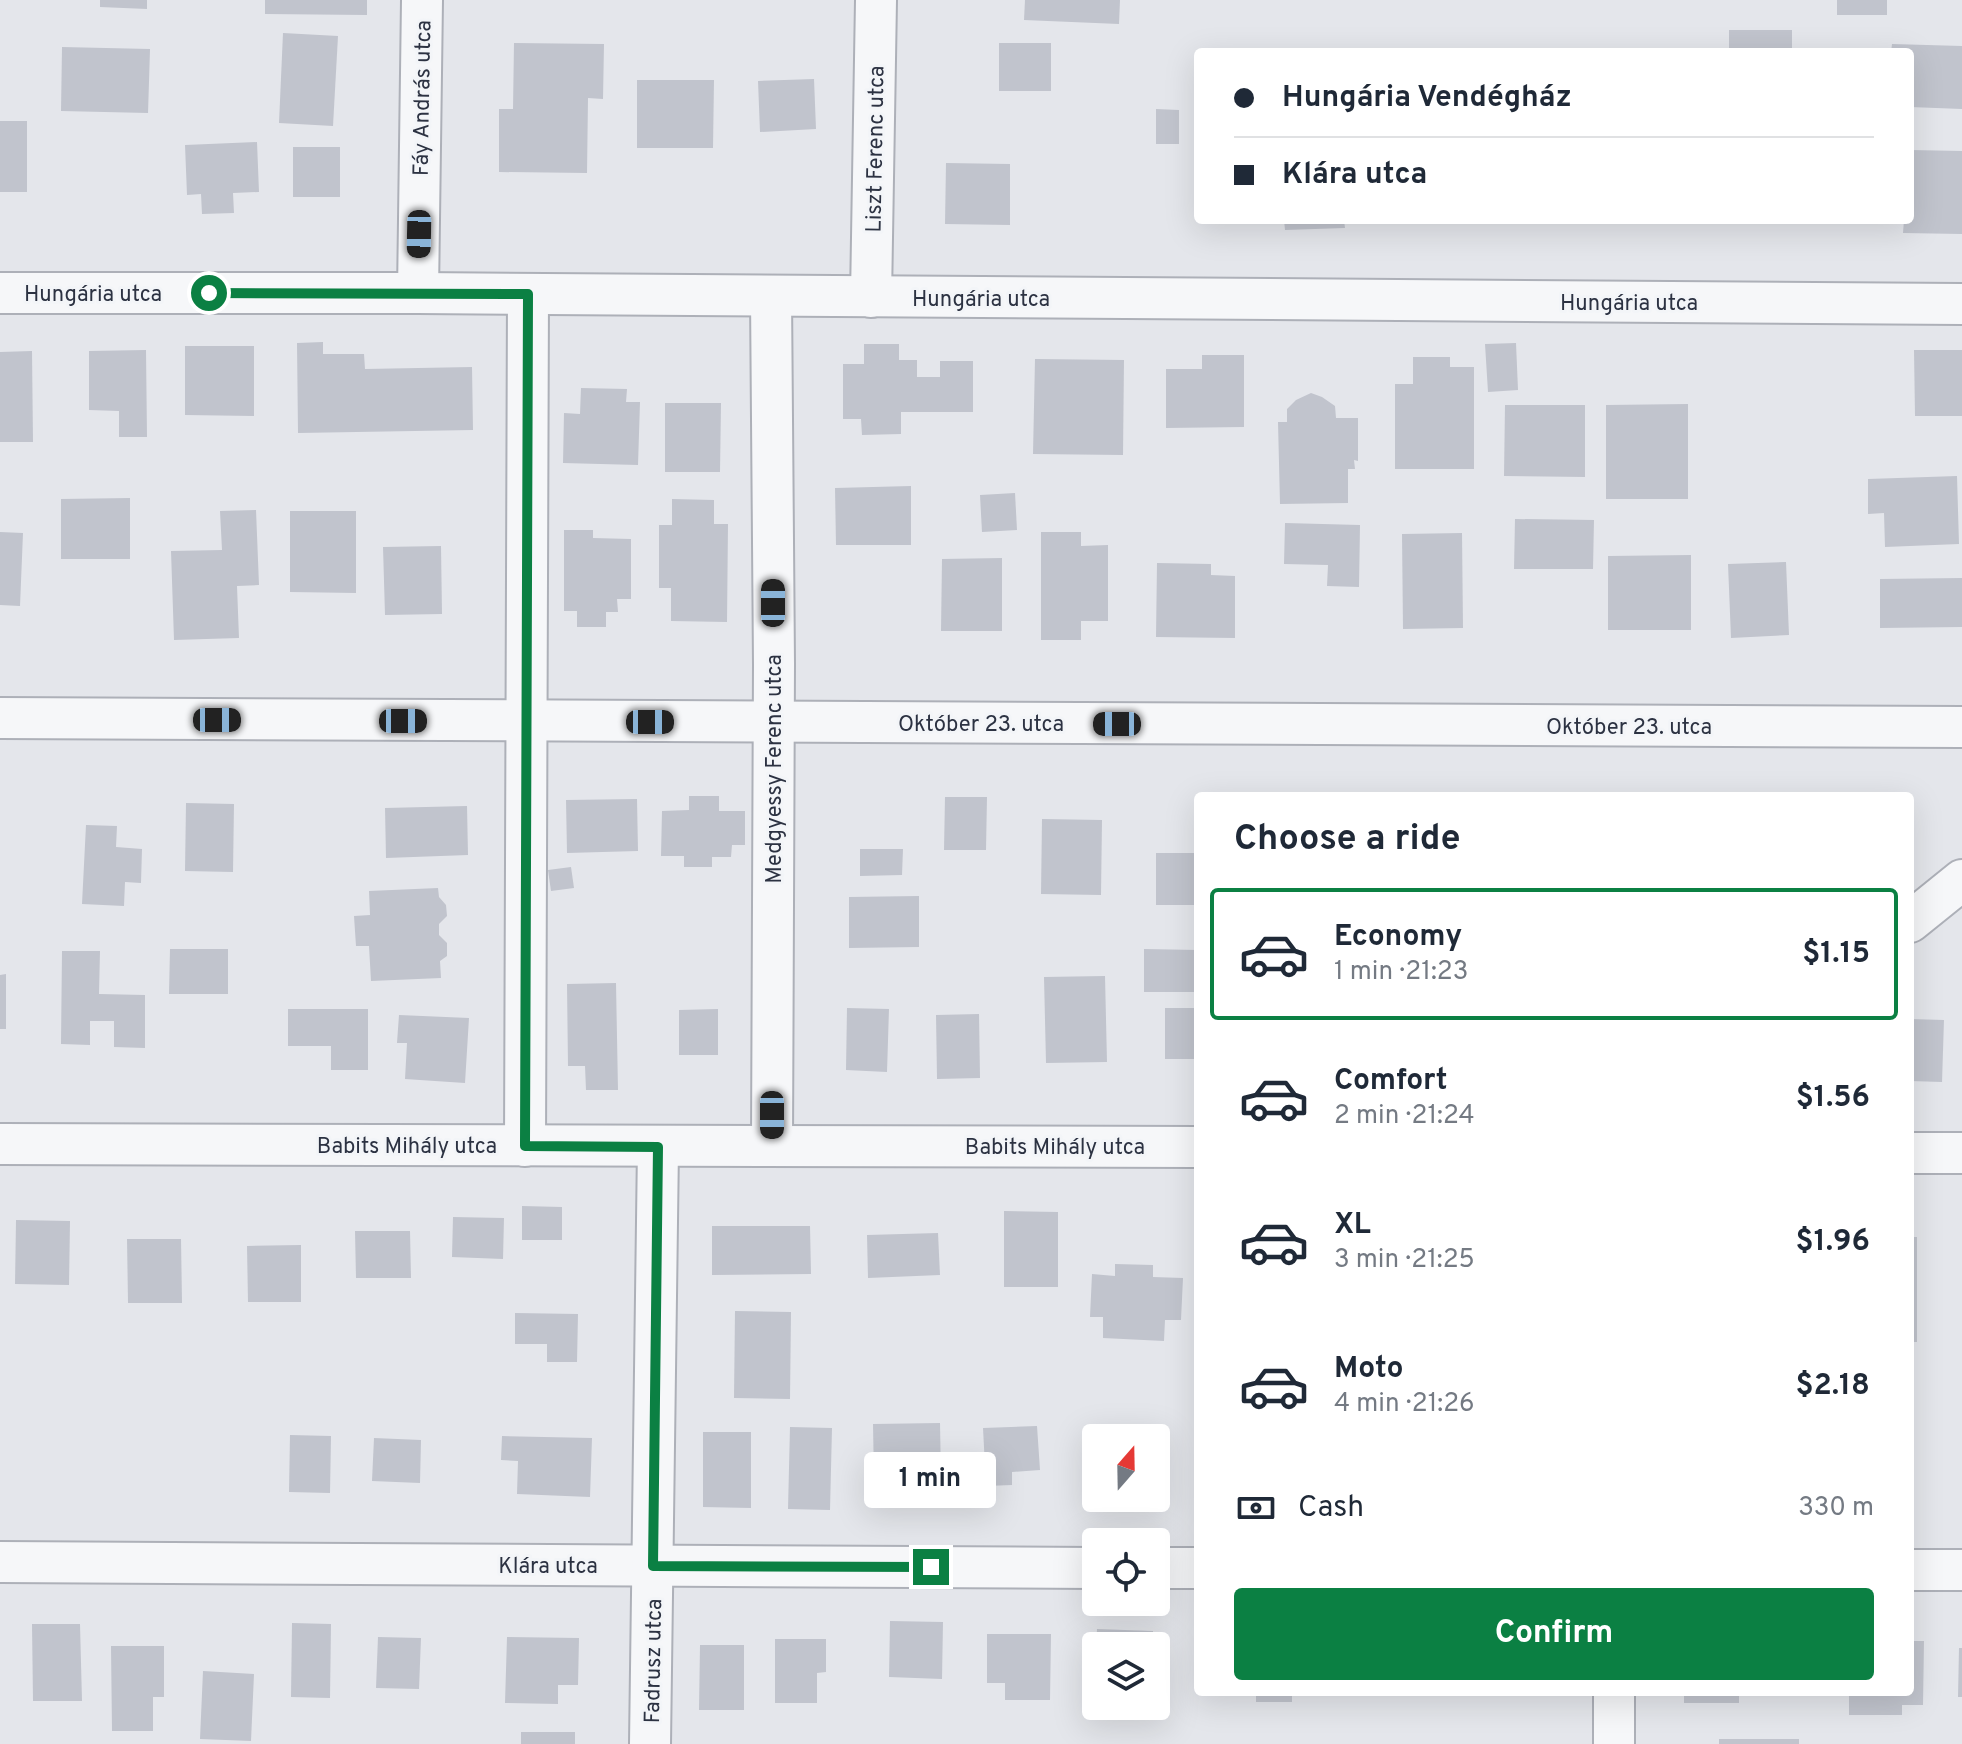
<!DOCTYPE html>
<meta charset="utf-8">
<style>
body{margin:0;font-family:Overpass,sans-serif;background:#f2f2f3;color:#1f2937;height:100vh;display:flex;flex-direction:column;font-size:30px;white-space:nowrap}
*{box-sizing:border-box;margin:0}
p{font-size:26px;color:#747a83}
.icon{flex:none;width:44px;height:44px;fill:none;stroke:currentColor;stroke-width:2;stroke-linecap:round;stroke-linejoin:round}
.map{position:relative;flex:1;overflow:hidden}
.sheet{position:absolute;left:1194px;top:792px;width:720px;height:904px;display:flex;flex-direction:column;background:#fff;border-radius:8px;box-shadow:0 8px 32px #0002}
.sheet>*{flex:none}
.guide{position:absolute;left:1194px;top:48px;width:720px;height:176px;border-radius:8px;box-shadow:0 8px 32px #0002;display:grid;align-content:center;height:176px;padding:0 40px;background:#fff}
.needle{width:52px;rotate:20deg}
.controls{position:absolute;left:1082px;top:1424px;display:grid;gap:16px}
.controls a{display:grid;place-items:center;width:88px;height:88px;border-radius:8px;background:#fff;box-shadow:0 8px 32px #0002;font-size:40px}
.end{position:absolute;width:36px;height:36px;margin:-18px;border:10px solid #0b8043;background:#fff;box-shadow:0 0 0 4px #fff}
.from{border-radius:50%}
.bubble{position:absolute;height:56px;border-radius:8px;background:#fff;box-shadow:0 8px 32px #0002;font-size:26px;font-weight:700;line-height:56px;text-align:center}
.car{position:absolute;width:24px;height:48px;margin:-24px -12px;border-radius:10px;box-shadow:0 0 6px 2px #0007;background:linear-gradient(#222 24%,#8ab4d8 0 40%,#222 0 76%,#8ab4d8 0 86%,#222 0)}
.guide b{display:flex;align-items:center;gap:28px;height:76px;font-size:30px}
.guide b+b{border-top:2px solid #e0e1e3}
.guide i{width:20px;height:20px;background:#1f2937}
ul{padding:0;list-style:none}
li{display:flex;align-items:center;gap:24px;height:132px;margin:0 16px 12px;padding:0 24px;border:4px solid transparent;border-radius:8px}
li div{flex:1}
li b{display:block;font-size:30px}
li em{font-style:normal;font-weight:700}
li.on{border-color:#0b8043}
li>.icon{width:72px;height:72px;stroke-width:1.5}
h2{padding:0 40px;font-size:36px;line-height:96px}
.pay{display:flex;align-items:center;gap:20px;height:88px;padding:0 40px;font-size:30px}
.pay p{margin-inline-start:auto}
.button{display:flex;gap:16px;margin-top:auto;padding:16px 40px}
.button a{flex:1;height:92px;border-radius:8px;background:#0b8043;color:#fff;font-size:32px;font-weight:700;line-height:92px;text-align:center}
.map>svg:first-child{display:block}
.building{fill:#c1c4cd}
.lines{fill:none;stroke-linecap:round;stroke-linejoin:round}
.minor-casing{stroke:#adb0b8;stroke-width:44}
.minor{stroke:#f6f7f9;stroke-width:40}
.route{stroke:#0b8043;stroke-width:10}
.labels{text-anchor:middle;stroke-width:6;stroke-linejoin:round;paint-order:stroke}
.street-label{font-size:22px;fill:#2c3242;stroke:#f3f5f8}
</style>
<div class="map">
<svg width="1962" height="1744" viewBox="0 0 1962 1744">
<rect width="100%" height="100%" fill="#e4e6eb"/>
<g class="building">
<path d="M 100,0 L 147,0 L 147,9 L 100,7 Z"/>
<path d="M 265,0 L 367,0 L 367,15 L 265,14 Z"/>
<path d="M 1025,0 L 1120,0 L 1119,24 L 1024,20 Z"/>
<rect x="1837" y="0" width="50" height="15"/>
<rect x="1729" y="30" width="63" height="22"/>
<path d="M 283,33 L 338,36 L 333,126 L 279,123 Z"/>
<path d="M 514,43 L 604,44 L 603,99 L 588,98 L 587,173 L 499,172 L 499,109 L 513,109 Z"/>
<rect x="999" y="43" width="52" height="48"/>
<path d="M 1892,44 L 1962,46 L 1962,109 L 1910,107 L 1910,52 L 1891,52 Z"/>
<path d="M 62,47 L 150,49 L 148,113 L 61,111 Z"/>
<path d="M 814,79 L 816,129 L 760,132 L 758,81 Z"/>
<path d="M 637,80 L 714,80 L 713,148 L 637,148 Z"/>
<path d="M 1156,109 L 1179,110 L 1179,144 L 1156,144 Z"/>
<rect x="0" y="121" width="27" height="71"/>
<path d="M 257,142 L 259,192 L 233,193 L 234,213 L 202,214 L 201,194 L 187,195 L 185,145 Z"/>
<rect x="293" y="147" width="47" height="50"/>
<path d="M 1910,150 L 1962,151 L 1962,234 L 1903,233 L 1904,220 L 1910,220 Z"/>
<path d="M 946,163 L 1010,164 L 1010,225 L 945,224 Z"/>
<path d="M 1284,220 L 1344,220 L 1345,228 L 1285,230 Z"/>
<path d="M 323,342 L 323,354 L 364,354 L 365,369 L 472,367 L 473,430 L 298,433 L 297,343 Z"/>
<path d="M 1516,343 L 1518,390 L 1488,392 L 1485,344 Z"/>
<path d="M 864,344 L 899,344 L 899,360 L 917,360 L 917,377 L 940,377 L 940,361 L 973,361 L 973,412 L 901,412 L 901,434 L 862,435 L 861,419 L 843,419 L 843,364 L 864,364 Z"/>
<path d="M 185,346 L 254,346 L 254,416 L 185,415 Z"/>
<path d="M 146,350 L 147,437 L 119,437 L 119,411 L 89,410 L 89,351 Z"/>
<path d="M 1914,350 L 1962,350 L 1962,416 L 1915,416 Z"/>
<path d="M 32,351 L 33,442 L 0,442 L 0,352 Z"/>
<path d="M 1202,355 L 1244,355 L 1244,427 L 1166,428 L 1166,369 L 1202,369 Z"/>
<path d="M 1413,357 L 1450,357 L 1450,367 L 1474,367 L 1474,469 L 1395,469 L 1395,384 L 1413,384 Z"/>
<path d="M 1035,359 L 1124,360 L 1123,455 L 1033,454 Z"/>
<path d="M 581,388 L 627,389 L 626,402 L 640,402 L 638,465 L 563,463 L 564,413 L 580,414 Z"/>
<path d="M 1311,393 L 1322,397 L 1335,406 L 1336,418 L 1358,418 L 1358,461 L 1354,460 L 1355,469 L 1348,469 L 1348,503 L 1280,504 L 1278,422 L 1287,422 L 1287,409 L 1296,400 Z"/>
<path d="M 665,403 L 721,403 L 720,472 L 665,472 Z"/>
<path d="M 1688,404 L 1688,499 L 1606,499 L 1606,405 Z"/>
<path d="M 1505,405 L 1585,405 L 1585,477 L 1504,476 Z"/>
<path d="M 1957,476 L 1959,544 L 1885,547 L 1884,513 L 1868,514 L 1868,479 Z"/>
<path d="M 911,486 L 911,545 L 836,545 L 835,488 Z"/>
<path d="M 1015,493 L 1017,530 L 982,532 L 980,495 Z"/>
<path d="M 130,498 L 130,559 L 61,559 L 61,499 Z"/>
<path d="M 672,499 L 714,500 L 714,524 L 728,524 L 727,622 L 671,621 L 671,588 L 659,588 L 659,525 L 672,525 Z"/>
<path d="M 256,510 L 259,585 L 237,586 L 239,638 L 174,640 L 171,551 L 222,550 L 220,511 Z"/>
<path d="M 290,511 L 356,511 L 356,593 L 290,592 Z"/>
<path d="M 1515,519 L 1594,520 L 1593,569 L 1514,569 Z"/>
<path d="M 1285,523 L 1360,525 L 1359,587 L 1327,586 L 1328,565 L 1284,564 Z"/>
<path d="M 564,530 L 593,530 L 593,538 L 631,539 L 631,599 L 617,599 L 618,612 L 606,612 L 606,627 L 577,627 L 577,611 L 564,611 Z"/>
<path d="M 0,532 L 23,533 L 20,606 L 0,605 Z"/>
<path d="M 1041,532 L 1081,532 L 1081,546 L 1108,545 L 1108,621 L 1081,621 L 1081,640 L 1041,640 Z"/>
<path d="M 1462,533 L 1463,628 L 1403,629 L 1402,534 Z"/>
<path d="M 441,546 L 442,614 L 385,615 L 383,547 Z"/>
<path d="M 1691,555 L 1691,630 L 1608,630 L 1608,556 Z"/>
<path d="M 1002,558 L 1002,631 L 941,631 L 942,559 Z"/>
<path d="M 1786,562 L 1789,635 L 1731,638 L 1728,564 Z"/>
<path d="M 1157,563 L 1211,564 L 1211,575 L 1235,576 L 1235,638 L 1156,637 Z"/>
<path d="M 1962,578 L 1962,627 L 1880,628 L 1880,579 Z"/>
<path d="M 689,796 L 719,796 L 719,811 L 745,811 L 745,845 L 732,845 L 731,857 L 712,857 L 712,867 L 684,867 L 684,856 L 661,856 L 662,811 L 689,810 Z"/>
<path d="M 945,797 L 987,797 L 986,850 L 944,850 Z"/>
<path d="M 637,799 L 638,851 L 567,853 L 566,800 Z"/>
<path d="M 186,803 L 234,804 L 233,872 L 185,871 Z"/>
<path d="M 467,806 L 468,855 L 386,858 L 385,808 Z"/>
<path d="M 1042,819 L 1102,820 L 1101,895 L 1041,894 Z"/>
<path d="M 86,825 L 117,826 L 116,847 L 142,849 L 141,883 L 125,882 L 124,906 L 82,904 Z"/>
<path d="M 860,849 L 903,849 L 902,875 L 860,876 Z"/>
<path d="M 1156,853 L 1196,853 L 1198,905 L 1156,905 Z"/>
<path d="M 571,867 L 574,888 L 551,891 L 548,870 Z"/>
<path d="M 438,888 L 439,897 L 446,905 L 447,916 L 439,924 L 439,935 L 447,943 L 447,956 L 440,961 L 441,978 L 371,981 L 369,946 L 356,946 L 354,916 L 370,915 L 369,891 Z"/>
<path d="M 919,896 L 919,947 L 849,948 L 849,897 Z"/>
<path d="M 170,949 L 228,949 L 228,994 L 169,994 Z"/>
<path d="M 1144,949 L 1198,950 L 1198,992 L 1144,992 Z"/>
<path d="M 62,951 L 100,951 L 99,994 L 145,995 L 145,1048 L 114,1047 L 114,1021 L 90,1021 L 90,1045 L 61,1044 Z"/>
<path d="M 6,974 L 6,1029 L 0,1029 L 0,975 Z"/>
<path d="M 1105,976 L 1107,1062 L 1046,1063 L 1044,977 Z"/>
<path d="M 616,983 L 618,1090 L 586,1090 L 585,1066 L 568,1066 L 567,984 Z"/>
<path d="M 847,1008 L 889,1009 L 887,1072 L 846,1070 Z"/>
<rect x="1165" y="1008" width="33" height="51"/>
<path d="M 288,1009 L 368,1009 L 368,1070 L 331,1070 L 331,1046 L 288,1046 Z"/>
<path d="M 718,1009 L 718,1055 L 679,1055 L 679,1010 Z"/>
<path d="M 979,1014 L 980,1078 L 937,1079 L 936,1015 Z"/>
<path d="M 399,1015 L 469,1018 L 465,1083 L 405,1079 L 407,1043 L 397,1043 Z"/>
<path d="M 1910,1019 L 1944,1020 L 1942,1082 L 1910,1081 Z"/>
<path d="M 522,1206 L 562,1207 L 562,1240 L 522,1240 Z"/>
<path d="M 1004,1211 L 1058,1212 L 1058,1287 L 1004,1287 Z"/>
<path d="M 453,1217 L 504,1218 L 503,1259 L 452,1257 Z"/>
<path d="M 16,1220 L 70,1221 L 69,1285 L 15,1284 Z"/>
<path d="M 712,1226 L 810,1226 L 811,1274 L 712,1275 Z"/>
<path d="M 355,1231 L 410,1231 L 411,1278 L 356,1278 Z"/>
<path d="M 938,1233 L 940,1275 L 868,1278 L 867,1235 Z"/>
<rect x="1910" y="1237" width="7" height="105"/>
<path d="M 127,1239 L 181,1239 L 182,1303 L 128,1303 Z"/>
<path d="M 301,1245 L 301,1302 L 248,1302 L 247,1246 Z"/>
<path d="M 1115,1264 L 1153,1265 L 1153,1277 L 1183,1278 L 1181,1320 L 1165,1320 L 1164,1341 L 1103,1338 L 1103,1317 L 1090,1317 L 1092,1274 L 1115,1276 Z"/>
<path d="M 735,1311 L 791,1312 L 790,1399 L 734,1398 Z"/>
<path d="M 515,1313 L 578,1314 L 577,1362 L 547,1362 L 547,1344 L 515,1344 Z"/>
<path d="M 940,1423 L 941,1478 L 874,1479 L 873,1424 Z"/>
<path d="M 1037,1426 L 1040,1470 L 1012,1472 L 1012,1485 L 986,1486 L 983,1428 Z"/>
<path d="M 790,1427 L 832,1428 L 830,1510 L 788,1509 Z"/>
<path d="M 1105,1430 L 1147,1433 L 1147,1438 L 1104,1438 Z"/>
<path d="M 703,1432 L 751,1432 L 751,1508 L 703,1507 Z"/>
<path d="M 290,1435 L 331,1436 L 330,1493 L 289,1492 Z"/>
<path d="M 502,1436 L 592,1438 L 590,1497 L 517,1494 L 518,1461 L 501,1460 Z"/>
<path d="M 374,1438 L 421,1440 L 420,1483 L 372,1481 Z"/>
<rect x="1910" y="1456" width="3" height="58"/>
<path d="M 890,1621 L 943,1622 L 942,1679 L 889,1677 Z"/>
<path d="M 292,1623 L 331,1624 L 330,1698 L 291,1697 Z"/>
<path d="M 32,1624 L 80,1624 L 82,1701 L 33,1701 Z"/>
<path d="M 1097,1629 L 1153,1631 L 1153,1646 L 1096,1646 Z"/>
<path d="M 987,1634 L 1051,1634 L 1050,1700 L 1005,1700 L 1005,1683 L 987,1683 Z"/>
<path d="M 378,1637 L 421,1638 L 419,1689 L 376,1688 Z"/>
<path d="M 507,1637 L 579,1638 L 578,1685 L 558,1685 L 558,1704 L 505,1703 Z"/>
<path d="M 775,1639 L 826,1639 L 826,1672 L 817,1673 L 817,1703 L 775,1703 Z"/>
<path d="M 1910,1641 L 1924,1641 L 1923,1705 L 1902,1705 L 1902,1715 L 1849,1715 L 1849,1692 L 1910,1692 Z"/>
<path d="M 700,1645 L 744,1645 L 744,1710 L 699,1710 Z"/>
<path d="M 111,1646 L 164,1646 L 164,1697 L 153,1697 L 153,1731 L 112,1731 Z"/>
<path d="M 1959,1648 L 1962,1648 L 1962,1697 L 1958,1697 Z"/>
<path d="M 203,1671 L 254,1674 L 251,1741 L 200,1739 Z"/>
<rect x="1256" y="1692" width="36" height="10"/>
<rect x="1684" y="1692" width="55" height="11"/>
<rect x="521" y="1732" width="54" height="12"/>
<rect x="1719" y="1739" width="80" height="5"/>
</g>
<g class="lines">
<defs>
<g id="minor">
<path d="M 0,293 L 418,293 L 1962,304"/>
<path d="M 418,293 L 422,0"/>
<path d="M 771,296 L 774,664 L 772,1145"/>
<path d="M 871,297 L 876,0"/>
<path d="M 0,718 L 1962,727"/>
<path d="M 1910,922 L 1962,880"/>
<path d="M 0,1144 L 1198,1147"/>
<path d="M 525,1146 L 528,294"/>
<path d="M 1910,1153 L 1962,1153"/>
<path d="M 0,1562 L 1096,1568"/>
<path d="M 1156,1568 L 1198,1568"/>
<path d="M 1910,1570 L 1962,1570"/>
<path d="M 650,1744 L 658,1147"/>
<path d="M 1614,1744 L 1614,1692"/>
</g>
</defs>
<use href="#minor" class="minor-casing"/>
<use href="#minor" class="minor"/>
</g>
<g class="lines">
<path class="route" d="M 209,293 L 528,294 L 525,1146 L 658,1147 L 653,1566 L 931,1567"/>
</g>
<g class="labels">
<g class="street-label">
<text transform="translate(421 98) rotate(-89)" y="8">Fáy András utca</text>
<text transform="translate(874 149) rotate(-89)" y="8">Liszt Ferenc utca</text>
<text x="93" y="301">Hungária utca</text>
<text x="981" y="306">Hungária utca</text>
<text x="1629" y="310">Hungária utca</text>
<text x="981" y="731">Október 23. utca</text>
<text x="1629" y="734">Október 23. utca</text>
<text transform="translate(773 769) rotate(-90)" y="8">Medgyessy Ferenc utca</text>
<text x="407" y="1153">Babits Mihály utca</text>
<text x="1055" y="1154">Babits Mihály utca</text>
<text x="548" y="1573">Klára utca</text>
<text transform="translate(652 1661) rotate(-89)" y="8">Fadrusz utca</text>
</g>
</g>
</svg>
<div class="controls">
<a><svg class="needle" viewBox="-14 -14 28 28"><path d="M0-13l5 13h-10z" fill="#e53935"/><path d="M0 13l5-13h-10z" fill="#747a83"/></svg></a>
<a><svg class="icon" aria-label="locate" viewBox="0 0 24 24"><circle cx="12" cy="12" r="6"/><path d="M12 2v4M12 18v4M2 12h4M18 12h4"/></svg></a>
<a><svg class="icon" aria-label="layers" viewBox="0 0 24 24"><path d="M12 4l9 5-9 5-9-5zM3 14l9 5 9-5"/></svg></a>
</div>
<i class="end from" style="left:209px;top:293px"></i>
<i class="end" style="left:931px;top:1567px"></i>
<div class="bubble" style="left:864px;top:1452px;width:132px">1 min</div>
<i class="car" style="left:419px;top:234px;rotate:181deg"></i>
<i class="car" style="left:773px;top:603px;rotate:0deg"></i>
<i class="car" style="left:217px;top:720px;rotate:90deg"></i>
<i class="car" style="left:403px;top:721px;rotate:90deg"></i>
<i class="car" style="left:650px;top:722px;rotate:90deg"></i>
<i class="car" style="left:1117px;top:724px;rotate:270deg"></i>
<i class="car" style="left:772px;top:1115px;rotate:180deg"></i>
<div class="guide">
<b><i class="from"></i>Hungária Vendégház</b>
<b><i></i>Klára utca</b>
</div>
<section class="sheet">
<h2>Choose a ride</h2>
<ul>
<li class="on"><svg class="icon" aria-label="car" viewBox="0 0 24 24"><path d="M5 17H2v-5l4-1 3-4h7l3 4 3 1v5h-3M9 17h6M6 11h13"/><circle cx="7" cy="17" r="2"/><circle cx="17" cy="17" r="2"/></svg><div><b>Economy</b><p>1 min · 21:23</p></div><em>$1.15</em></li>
<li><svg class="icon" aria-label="car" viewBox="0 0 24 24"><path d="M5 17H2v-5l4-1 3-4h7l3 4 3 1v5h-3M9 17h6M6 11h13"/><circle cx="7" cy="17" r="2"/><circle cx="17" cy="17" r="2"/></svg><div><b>Comfort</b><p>2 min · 21:24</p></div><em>$1.56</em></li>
<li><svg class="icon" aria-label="car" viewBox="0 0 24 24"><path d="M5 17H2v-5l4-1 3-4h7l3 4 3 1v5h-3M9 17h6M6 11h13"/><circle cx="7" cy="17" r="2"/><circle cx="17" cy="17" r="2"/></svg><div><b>XL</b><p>3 min · 21:25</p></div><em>$1.96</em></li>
<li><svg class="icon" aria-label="car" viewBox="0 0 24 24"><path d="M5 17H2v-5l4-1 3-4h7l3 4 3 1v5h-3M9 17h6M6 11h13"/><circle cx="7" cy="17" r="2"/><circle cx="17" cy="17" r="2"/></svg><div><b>Moto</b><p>4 min · 21:26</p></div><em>$2.18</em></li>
</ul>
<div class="pay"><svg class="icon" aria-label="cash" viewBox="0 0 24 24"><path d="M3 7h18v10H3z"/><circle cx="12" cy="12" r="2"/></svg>Cash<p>330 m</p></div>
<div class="button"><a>Confirm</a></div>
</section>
</div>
